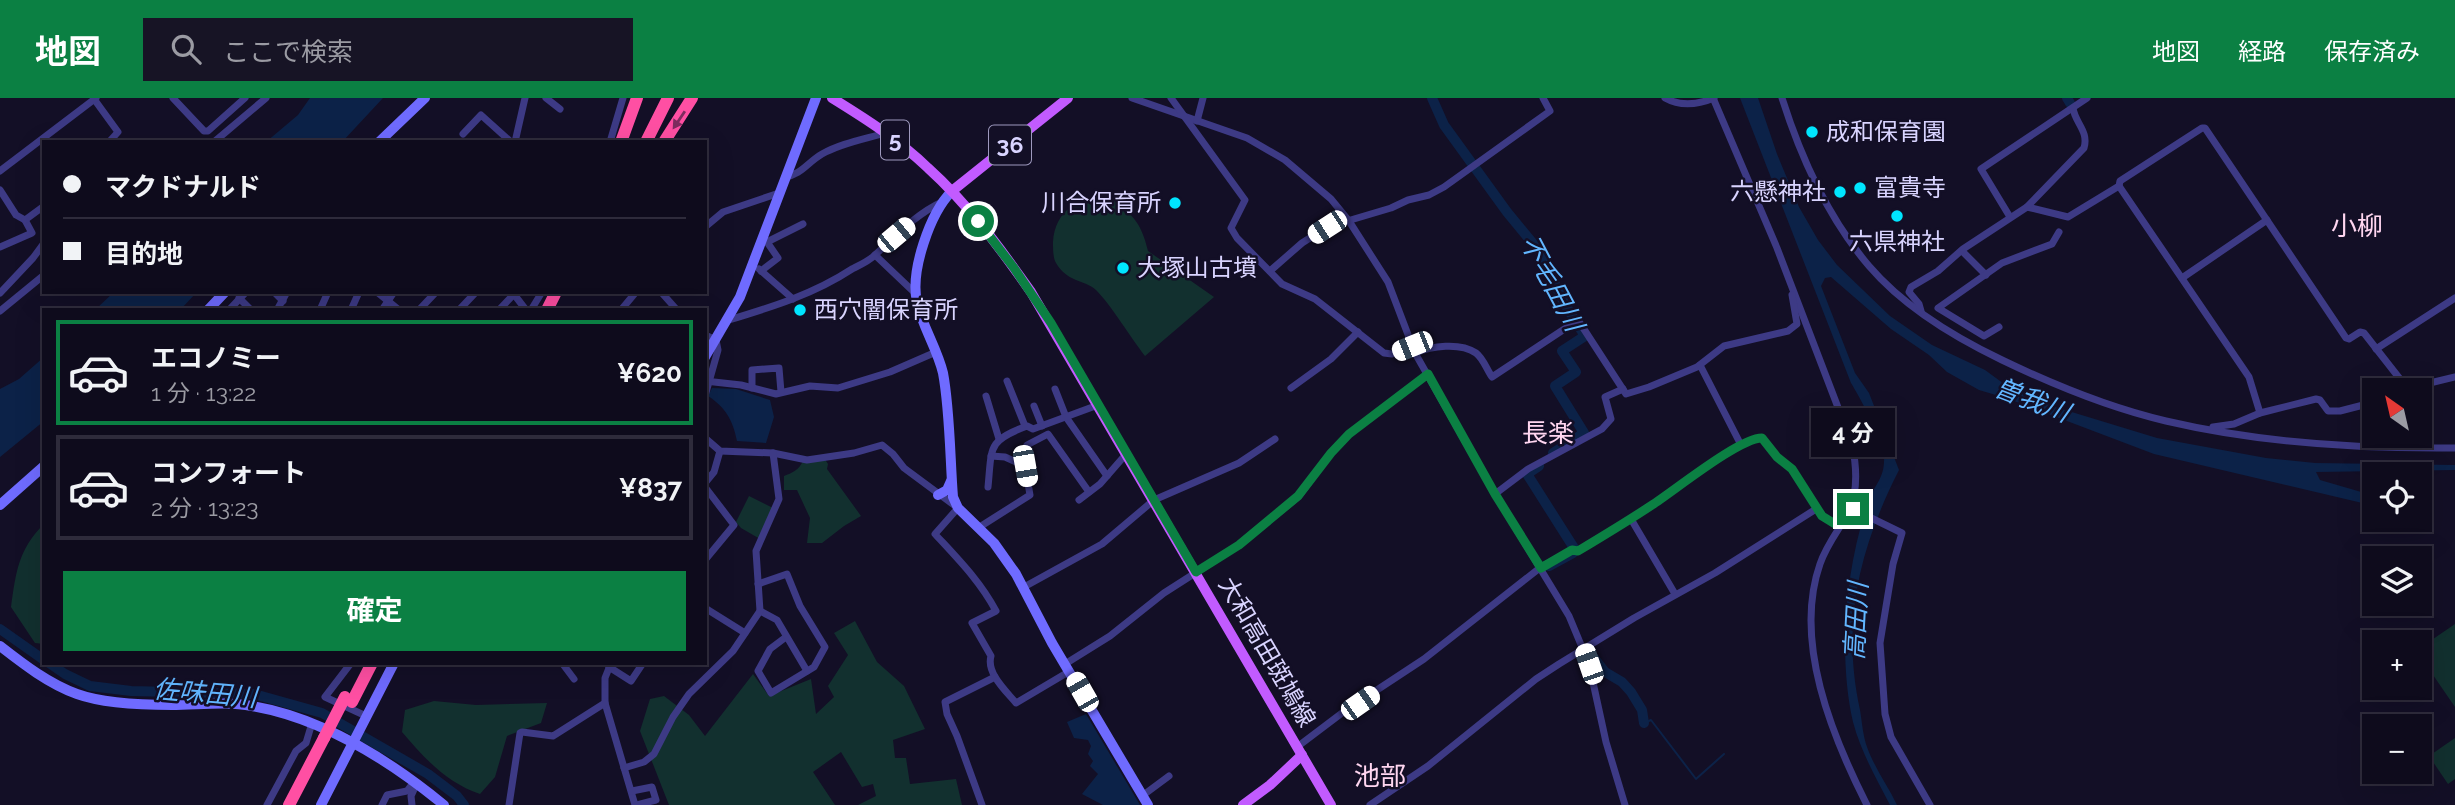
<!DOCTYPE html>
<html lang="ja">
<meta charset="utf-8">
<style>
body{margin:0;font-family:Raleway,"Noto Sans JP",sans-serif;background:#171425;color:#f1f3f6;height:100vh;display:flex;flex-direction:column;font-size:26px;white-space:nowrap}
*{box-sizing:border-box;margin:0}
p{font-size:23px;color:#9b9ba3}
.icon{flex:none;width:38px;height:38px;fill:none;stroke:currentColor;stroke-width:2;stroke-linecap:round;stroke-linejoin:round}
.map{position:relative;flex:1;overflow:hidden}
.side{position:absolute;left:42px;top:210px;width:665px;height:357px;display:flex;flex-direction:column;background:#0e0b1c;border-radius:0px;box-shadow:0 7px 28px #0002,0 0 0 2px #2e2b3b}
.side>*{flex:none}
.hud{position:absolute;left:42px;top:42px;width:665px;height:154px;border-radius:0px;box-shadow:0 7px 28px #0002,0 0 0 2px #2e2b3b;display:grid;align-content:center;height:154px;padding:0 21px;background:#0e0b1c}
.needle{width:46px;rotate:326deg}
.tools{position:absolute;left:2362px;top:280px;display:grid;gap:14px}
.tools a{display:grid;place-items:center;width:70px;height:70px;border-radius:0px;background:#0e0b1c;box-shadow:0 7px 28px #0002,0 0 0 2px #2e2b3b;font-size:35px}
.end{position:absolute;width:32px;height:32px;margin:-16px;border:9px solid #0b8043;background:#fff;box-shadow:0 0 0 4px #fff}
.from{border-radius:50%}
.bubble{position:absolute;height:49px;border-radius:0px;background:#0e0b1c;box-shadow:0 7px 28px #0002,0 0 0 2px #2e2b3b;font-size:23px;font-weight:700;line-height:49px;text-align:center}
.car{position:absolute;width:21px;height:42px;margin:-21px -10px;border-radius:9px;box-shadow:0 0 5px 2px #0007;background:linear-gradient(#fff 24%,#345 0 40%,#fff 0 76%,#345 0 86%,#fff 0)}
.hud b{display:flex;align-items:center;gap:24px;height:66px;font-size:26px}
.hud b+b{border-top:2px solid #2e2b3b}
.hud i{width:18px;height:18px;background:#f1f3f6}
ul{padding:12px 0 0;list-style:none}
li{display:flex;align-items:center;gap:21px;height:105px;margin:0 14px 10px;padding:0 7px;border:4px solid #2e2b3b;border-radius:0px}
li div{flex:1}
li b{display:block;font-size:26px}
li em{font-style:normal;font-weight:700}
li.current{border-color:#0b8043}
li>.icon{width:63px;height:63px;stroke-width:1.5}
.cta{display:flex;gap:14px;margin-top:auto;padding:14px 21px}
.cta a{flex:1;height:80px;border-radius:0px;background:#0b8043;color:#fff;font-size:28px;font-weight:700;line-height:80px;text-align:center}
header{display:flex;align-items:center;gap:42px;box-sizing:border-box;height:98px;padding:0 35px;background:#0b8043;color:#fff}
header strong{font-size:33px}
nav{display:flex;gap:38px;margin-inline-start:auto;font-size:24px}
.search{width:490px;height:63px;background:#171425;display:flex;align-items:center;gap:18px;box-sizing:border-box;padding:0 24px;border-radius:0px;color:#9b9ba3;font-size:26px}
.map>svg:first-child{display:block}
.green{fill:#12302f}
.water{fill:#0c2248}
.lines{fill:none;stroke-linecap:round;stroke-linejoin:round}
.stream{stroke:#0c2248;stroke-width:2}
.river{stroke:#0c2248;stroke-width:10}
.street{stroke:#3d3a85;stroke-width:7}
.secondary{stroke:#6f6bff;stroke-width:10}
.primary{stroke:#c25bff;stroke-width:10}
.highway{stroke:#ff4fa3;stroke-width:12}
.highway-bridge{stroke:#ff4fa3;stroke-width:12}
.oneway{fill:#7d2c5e}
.route{stroke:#0b8043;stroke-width:9}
.poi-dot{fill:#00e5ff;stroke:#130f26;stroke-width:2.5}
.labels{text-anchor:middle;stroke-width:5;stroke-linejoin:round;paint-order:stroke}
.shield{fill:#130f26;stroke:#9e99be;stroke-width:2}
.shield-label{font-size:23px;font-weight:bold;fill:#d9d4ff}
.poi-label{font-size:24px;fill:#d9d4ff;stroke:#130f26;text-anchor:start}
.street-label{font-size:24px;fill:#d9d4ff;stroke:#130f26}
.neighbourhood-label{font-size:26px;fill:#ffd6f0;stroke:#130f26}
.water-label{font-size:26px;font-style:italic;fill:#62b6ff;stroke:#130f26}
</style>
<header>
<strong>地図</strong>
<div class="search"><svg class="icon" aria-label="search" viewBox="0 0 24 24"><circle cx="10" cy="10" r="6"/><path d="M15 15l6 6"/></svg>ここで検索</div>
<nav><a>地図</a><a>経路</a><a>保存済み</a></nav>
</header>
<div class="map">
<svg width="2455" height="707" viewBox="0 0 2455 707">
<rect width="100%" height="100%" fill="#130f26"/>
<g class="green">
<path d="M 1109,97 C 1132,117 1141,123 1148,153 L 1214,199 L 1145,258 C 1131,240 1111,207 1096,192 C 1084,181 1068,185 1056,165 C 1053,160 1053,151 1053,144 C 1055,112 1079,99 1109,97 Z"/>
<path d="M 824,360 L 828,366 L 827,371 L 861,418 L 844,428 L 822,445 L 807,445 L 810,420 L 797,392 L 784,392 L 784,378 C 792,375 799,372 803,363 Z"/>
<path d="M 749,398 L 773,410 L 760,441 L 741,430 L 736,424 Z"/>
<path d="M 44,426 L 44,546 L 35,545 L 11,509 C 16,474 18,452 44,426 Z"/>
<path d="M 855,523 L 877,564 L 904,588 L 925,631 L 893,642 L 895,660 L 906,660 L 910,686 L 956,681 L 962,707 L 858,707 L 876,698 L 873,686 L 862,689 L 841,654 L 813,674 L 835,707 L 669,707 L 640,633 L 650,601 L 664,598 L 689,617 L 705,638 L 753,576 L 769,598 L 811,581 L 816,616 L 834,599 L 828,588 L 848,557 L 834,535 Z"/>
<path d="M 2455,526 L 2455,609 L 2420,558 L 2420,550 Z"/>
<path d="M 434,603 L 476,607 L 547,605 L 541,625 L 507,638 L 495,679 L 480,696 C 447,685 424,660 402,634 L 405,612 Z"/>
<path d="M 2455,640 L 2455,681 L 2448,686 L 2429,658 Z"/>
</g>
<g class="water">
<path d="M 310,0 L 383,0 L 342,44 L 266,44 L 298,17 Z"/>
<path d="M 1740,0 L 1758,0 L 1777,56 L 1799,109 L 1818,142 L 1837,167 L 1890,218 L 1932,247 L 1985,272 L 2011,291 L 2052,308 L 2157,340 L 2266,360 L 2315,365 L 2455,367 L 2455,372 L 2316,374 L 2320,382 L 2375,398 L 2375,408 L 2154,356 L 2006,300 L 1979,292 L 1947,274 L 1929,257 L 1891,231 L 1831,179 L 1825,180 L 1821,188 L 1855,275 L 1869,295 L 1899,372 C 1859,451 1841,525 1860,612 C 1862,624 1863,638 1867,649 C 1874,669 1888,688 1897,707 L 1890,707 C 1876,680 1861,654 1853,624 C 1843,581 1843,524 1850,480 C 1854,454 1860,427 1869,402 C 1876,384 1885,380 1884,358 C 1883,341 1860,300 1851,285 Z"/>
<path d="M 114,194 L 197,194 L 180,212 L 95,212 Z"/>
<path d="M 44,259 L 44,323 L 0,359 L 0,291 L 19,281 Z"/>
<path d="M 712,290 L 736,291 L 770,302 L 774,319 L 766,345 L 737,343 C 733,322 725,309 708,298 Z"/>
<path d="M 1086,616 L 1140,707 L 1103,707 L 1082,696 L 1098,676 L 1090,668 L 1093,663 L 1088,656 L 1091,648 L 1088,642 L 1074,640 L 1067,624 Z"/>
</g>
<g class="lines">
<path class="stream" d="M 1644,625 L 1651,622 L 1696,681 L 1724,656"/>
<g class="river">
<path d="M 1432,0 L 1444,27 L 1507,114 L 1540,154 L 1564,205 L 1585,238 L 1562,253 L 1576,274 L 1555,288 L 1584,335 L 1553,355"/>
<path d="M 2067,0 L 2070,5"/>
<path d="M 1539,368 L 1527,376 L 1574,450 L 1573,455 L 1549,468"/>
<path d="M 0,531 L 44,562"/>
<path d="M 1587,551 L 1605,574 L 1622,584 L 1631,594 L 1642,612 L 1644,625"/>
<path d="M 49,565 L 65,576 L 90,588 L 131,593 L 254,596 L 322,615 L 428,676 L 457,698 L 464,707"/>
</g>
<g class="street">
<path d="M 173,0 L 204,33 L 208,33 L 245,0"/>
<path d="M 546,0 L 560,11"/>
<path d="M 1132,0 L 1247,40 L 1285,62 L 1331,101 L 1349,123 L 1388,184 L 1415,255 L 1495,396 L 1569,518 L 1589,566 L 1606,644 L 1625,707"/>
<path d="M 1171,0 L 1245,102 L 1231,130 L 1237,140 L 1282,186 L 1315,201 L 1384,255 L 1392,256 L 1412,248"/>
<path d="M 1665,0 C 1681,9 1697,7 1714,0"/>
<path d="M 1713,0 L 1777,150 L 1852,346 C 1857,370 1859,397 1846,419 C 1837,434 1826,448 1820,466 C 1793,543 1832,638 1867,707"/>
<path d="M 1782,0 C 1801,60 1828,120 1869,168 C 1904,209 1954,239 2002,262 C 2054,287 2110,310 2166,323 C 2260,345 2359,351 2455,350"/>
<path d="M 94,1 L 118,34 L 109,44"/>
<path d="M 1197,23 L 1203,0"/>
<path d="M 463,36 L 481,17 L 511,44"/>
<path d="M 214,44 L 266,0"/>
<path d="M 515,44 L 525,0"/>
<path d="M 610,44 L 623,0"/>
<path d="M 0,73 L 96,0"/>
<path d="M 785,79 C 801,77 808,64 822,56 C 841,45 865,41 885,35"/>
<path d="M 2119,88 L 2249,279 L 2260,315"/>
<path d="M 0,92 L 16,117 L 25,122 L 32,135 L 0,149"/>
<path d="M 2027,109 L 2068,119 L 2119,88 L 2120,83 L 2202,30 L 2205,30 L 2346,240 L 2349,241 L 2360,234 L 2364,235 L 2407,290"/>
<path d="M 2010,119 L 1981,71 L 2087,0"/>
<path d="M 25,122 L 44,108"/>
<path d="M 705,129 L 723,114 L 779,95"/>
<path d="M 1962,153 L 1986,177"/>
<path d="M 875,157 L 916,196"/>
<path d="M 759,171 L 793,201"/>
<path d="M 761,173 L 778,160 L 767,144 L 803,126"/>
<path d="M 1270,173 L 1302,145 L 1327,129 L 1391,110 L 1408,102 L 1429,97 L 1444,89 L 1550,13 L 1543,0"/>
<path d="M 2182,180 L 2267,122"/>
<path d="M 274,194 L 283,203"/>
<path d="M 377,194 L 399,212"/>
<path d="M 661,194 L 677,212"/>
<path d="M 0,195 L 33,160 L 44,145"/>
<path d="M 513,195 L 526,212"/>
<path d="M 239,200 L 251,212"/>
<path d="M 229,212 L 246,194"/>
<path d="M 277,212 L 287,194"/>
<path d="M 320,212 L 328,194"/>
<path d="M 351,212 L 359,194"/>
<path d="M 382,212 L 394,194"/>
<path d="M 419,212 L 436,194"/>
<path d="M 459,212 L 476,194"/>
<path d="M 499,212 L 514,196"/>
<path d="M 531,212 L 542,194"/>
<path d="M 621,212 L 636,194"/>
<path d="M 0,213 L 44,177"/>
<path d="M 1921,213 L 1919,206 L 1909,194 L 1911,189 L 1938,173 L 1963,151 L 2027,109 L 2084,50 C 2089,33 2075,25 2073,10"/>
<path d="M 729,222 C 772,209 814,196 852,171 C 860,167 869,163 875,157 C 896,138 916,116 942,104"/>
<path d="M 1999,229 L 1984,238 L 1938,210 L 2002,165 L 2052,146 L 2059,134"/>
<path d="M 705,237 L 716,242 L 718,252 L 705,298"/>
<path d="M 2376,251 L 2455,200"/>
<path d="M 1415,255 C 1431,248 1460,244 1476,255 C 1483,260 1487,272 1492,279 L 1578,222 L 1626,296 L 1649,289 L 1697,269 L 1724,248 L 1788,233 L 1797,226 L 1792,197"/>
<path d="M 1700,267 L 1741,347"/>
<path d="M 705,283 L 741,287 L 776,296 L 810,288 L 838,290 L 890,274 L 936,254"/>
<path d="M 1007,283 L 1025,328"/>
<path d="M 752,290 L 752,272 L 779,270 L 781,294"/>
<path d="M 1291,290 L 1331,261 L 1358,234"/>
<path d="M 1055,291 L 1066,319 L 1107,378"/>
<path d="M 2401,292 L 2455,279"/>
<path d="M 986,298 L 999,341"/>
<path d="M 1034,308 L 1042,328"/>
<path d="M 2213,329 L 2234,326 L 2260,315 L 2316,301 L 2320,302 L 2328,313 L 2340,313 L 2375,304"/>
<path d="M 705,340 L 720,353 L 773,355 L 807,362 L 854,355 L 882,347 L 893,356 L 904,370 L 958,410 L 935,436 C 958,461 980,483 996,513 L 972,525 L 991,558 C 986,575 1006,593 1016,605 L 1070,573"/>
<path d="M 1027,347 L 1048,336 L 1089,394"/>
<path d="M 705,385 L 714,374 L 720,353"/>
<path d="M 705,389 L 734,427 L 705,462"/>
<path d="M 988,389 C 992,349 987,343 1027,328 L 1033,331 L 1098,307"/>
<path d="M 1495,396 L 1528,371 L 1602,331 L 1611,321 L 1605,299 L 1623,291"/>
<path d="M 1079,402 L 1100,386 L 1127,355"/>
<path d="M 1851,410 L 1902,435 L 1893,466 L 1880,545 L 1885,616 L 1891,639 L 1930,707"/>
<path d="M 1631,421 L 1675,496"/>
<path d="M 978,430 L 1030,397 L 1025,368 L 1005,359 L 991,358"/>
<path d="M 758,486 L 787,476 L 800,508 L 825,549 L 814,569 L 771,595 L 758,573 L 770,551 L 786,539"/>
<path d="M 1024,489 L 1102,446 L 1154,402 L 1239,365 L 1275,341"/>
<path d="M 705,510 L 745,535"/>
<path d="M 760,513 L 777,522 L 807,573"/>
<path d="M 351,565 L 325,599 L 366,618"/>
<path d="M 562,565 L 574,581"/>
<path d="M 611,565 L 605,580 L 605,605 L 635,707"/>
<path d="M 1065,566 L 1110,538 L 1164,495 L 1239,447 L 1299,398 L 1331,355 L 1349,336 L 1428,276"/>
<path d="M 609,569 L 631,583 L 643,565"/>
<path d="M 168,607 L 169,585"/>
<path d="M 1297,649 L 1342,615 L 1424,561 L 1541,469 L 1572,452 L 1578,453 C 1603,438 1628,423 1652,407 C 1673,393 1741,340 1762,340 L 1777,359 L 1792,371 L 1822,418 L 1835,426 L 1842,423"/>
<path d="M 624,670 L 644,664 L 654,656 L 673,619 L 689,596 L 733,553 L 760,513 L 756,453 L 779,401 L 773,355"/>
<path d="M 632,693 L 652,689 L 656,702 L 637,707"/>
<path d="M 1142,698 L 1169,678"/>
<path d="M 267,707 L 296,653 L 306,645 L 312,625"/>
<path d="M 382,707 L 387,697 L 407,693 L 413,685"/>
<path d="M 412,707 L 411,698 L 416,687"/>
<path d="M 509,707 L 520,635 L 522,634 L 553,638 L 605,605"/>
<path d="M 982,707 L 957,638 L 947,616 L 945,604 L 995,579"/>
<path d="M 1370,707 L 1428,668 L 1536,581 L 1559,566 L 1634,520 L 1715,475 L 1816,411"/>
</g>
<g class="secondary">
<path d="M 379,44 L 425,0"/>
<path d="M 952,93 C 930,115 910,173 917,204 C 922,228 937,250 943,275 C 950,312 950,361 953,399 L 958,410 L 994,445 L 1016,476 L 1052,545 L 1148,707"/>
<path d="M 208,212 L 225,194"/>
<path d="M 705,259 L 740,199 L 816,0"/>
<path d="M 938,397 L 947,392 L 951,383"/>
<path d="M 0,407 L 44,368"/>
<path d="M 0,548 C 23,566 49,586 77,596 C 102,605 144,607 172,607 C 198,607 226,603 252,608 C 323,620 389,662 444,707"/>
<path d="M 321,707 L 394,565"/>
</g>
<g class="primary">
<path d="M 832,0 C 866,21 899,42 928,70 C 968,106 1000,150 1031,194 L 1331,707"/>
<path d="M 952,93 L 1068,0"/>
<path d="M 1243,707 L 1270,687 L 1302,657"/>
</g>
<g class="highway">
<path d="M 621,44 L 637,0"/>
<path d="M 646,44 L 668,0"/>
<path d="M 664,44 L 692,0"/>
<path d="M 547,212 L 556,194"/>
<path d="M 352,604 L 372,565"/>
<path d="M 289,707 L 324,640"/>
</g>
<path class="highway-bridge" d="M 324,640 L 345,599"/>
</g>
<defs><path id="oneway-solid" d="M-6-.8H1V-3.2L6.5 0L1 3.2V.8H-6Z" transform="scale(1.75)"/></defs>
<use class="oneway" href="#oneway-solid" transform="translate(679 22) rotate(124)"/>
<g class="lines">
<path class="route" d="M 978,123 L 1014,170 L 1051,225 L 1196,474 L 1239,447 L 1298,398 L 1331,355 L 1349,336 L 1428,276 L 1495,396 L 1541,470 L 1572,452 L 1578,453 C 1603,438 1628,423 1652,407 C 1674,393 1739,340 1762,340 L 1777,359 L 1792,371 L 1822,418 L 1835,426 C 1844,423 1846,419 1851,410 L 1853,411"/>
</g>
<g class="poi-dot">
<circle cx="1812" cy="34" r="7"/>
<circle cx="1860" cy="90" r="7"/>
<circle cx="1840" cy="94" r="7"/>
<circle cx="1175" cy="105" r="7"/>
<circle cx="1897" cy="118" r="7"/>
<circle cx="1123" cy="170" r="7"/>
<circle cx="800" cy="212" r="7"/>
</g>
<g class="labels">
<g class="shield">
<rect x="881" y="22.5" width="28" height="39" rx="5"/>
<rect x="989" y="27.5" width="42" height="39" rx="5"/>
</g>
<g class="shield-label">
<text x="895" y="50">5</text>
<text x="1010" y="55">36</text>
</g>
<g class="poi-label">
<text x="1826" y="42">成和保育園</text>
<text x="1874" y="98">富貴寺</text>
<text x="1826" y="102" text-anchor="end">六懸神社</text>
<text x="1161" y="113" text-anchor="end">川合保育所</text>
<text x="1897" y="152" text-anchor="middle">六県神社</text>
<text x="1137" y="178">大塚山古墳</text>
<text x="814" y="220">西穴闇保育所</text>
</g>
<g class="street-label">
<text transform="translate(1267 554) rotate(60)" y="8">大和高田斑鳩線</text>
</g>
<g class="neighbourhood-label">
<text x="2357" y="137">小柳</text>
<text x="1548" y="344">長楽</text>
<text x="1380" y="687">池部</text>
</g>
<g class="water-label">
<text transform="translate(1552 185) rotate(62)" y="9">不毛田川</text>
<text transform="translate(2032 302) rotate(21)" y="9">曽我川</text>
<text transform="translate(1856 523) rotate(-87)" y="9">高田川</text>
<text transform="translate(205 595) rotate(5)" y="9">佐味田川</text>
</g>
</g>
</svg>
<div class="tools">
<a><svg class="needle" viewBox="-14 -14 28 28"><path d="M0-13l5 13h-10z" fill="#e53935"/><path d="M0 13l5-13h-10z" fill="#9b9ba3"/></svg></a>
<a><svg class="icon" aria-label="locate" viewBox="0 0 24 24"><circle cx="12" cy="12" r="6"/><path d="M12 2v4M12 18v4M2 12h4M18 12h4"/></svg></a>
<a><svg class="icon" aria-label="layers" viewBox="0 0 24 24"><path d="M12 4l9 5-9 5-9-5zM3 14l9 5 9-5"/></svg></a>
<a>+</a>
<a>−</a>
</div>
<i class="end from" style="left:978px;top:123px"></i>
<i class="end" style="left:1853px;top:411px"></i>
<div class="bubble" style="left:1811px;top:310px;width:84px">4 分</div>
<i class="car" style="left:1327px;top:129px;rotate:237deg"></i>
<i class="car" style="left:896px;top:137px;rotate:50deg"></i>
<i class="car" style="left:1412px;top:248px;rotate:248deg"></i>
<i class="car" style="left:1025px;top:368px;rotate:170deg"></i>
<i class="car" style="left:1589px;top:566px;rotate:341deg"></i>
<i class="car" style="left:1082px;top:594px;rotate:330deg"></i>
<i class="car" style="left:1360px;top:605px;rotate:55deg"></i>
<div class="hud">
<b><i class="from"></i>マクドナルド</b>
<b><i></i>目的地</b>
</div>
<section class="side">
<ul>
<li class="current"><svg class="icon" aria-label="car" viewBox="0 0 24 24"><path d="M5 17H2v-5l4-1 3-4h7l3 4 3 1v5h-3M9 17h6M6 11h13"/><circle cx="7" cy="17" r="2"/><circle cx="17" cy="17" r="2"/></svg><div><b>エコノミー</b><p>1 分 · 13:22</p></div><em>¥620</em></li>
<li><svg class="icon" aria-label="car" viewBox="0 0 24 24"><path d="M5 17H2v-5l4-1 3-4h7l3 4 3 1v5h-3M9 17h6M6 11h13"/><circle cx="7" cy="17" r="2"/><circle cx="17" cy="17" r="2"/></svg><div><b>コンフォート</b><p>2 分 · 13:23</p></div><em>¥837</em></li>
</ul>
<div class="cta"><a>確定</a></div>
</section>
</div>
